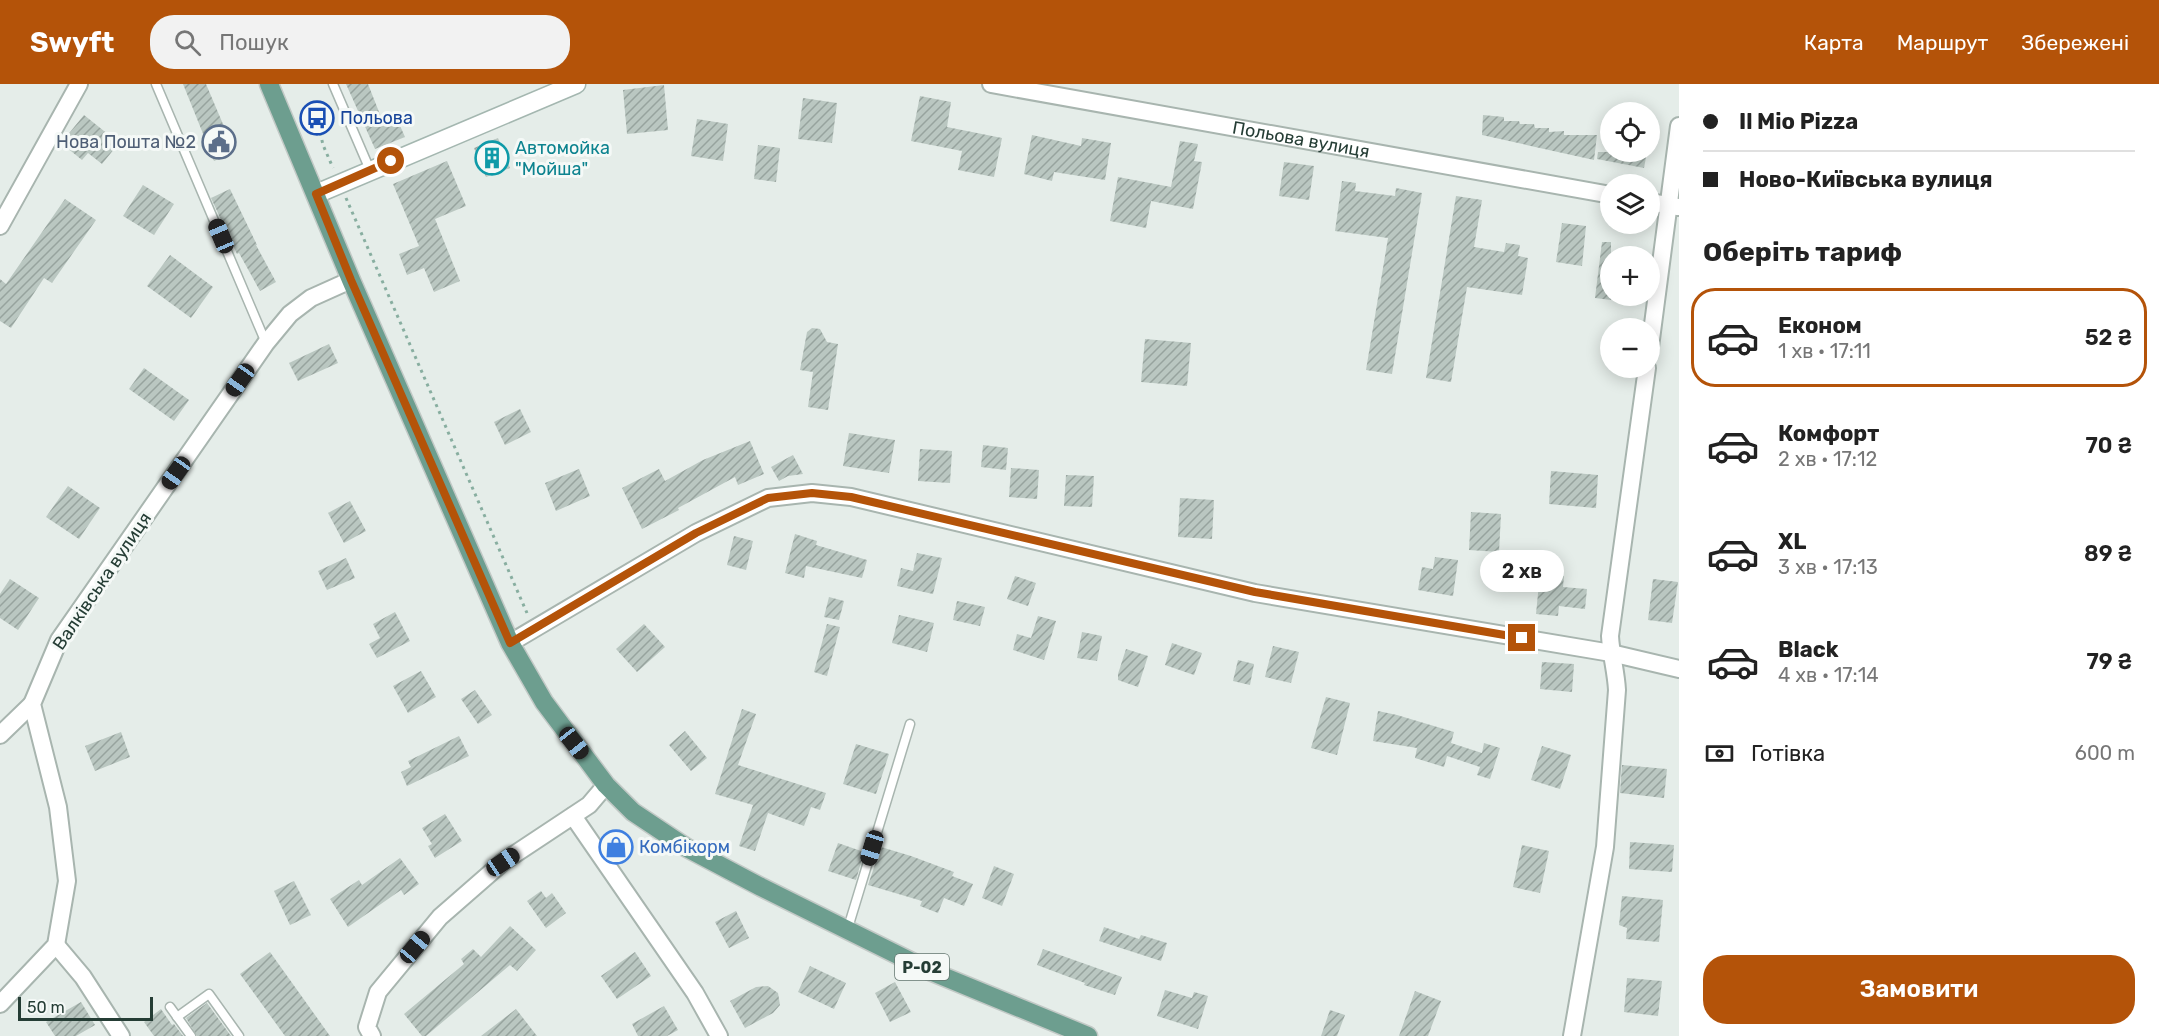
<!DOCTYPE html>
<html lang="uk">
<meta charset="utf-8">
<style>
body{margin:0;font-family:Rubik,sans-serif;background:#f2f2f2;color:#222;height:100vh;display:flex;flex-direction:column;font-size:22px;white-space:nowrap}
*{box-sizing:border-box;margin:0}
p{font-size:20px;color:#767676}
.icon{flex:none;width:33px;height:33px;fill:none;stroke:currentColor;stroke-width:2;stroke-linecap:round;stroke-linejoin:round}
.map{position:relative;flex:1;overflow:hidden}
.side{display:flex;flex-direction:column;background:#fff;width:480px}
.side>*{flex:none}
.hud{display:grid;align-content:center;height:132px;padding:0 24px;background:#fff}
.buttons{position:absolute;left:1600px;top:18px;display:grid;gap:12px}
.buttons a{display:grid;place-items:center;width:60px;height:60px;border-radius:50%;background:#fff;box-shadow:0 3px 15px #0003;font-size:30px}
.scale{position:absolute;left:18px;bottom:15px;width:135px;box-sizing:border-box;padding-left:6px;border:3px solid #253d35;border-top:0;font-size:16px;line-height:21px;white-space:nowrap;color:#253d35;-webkit-text-stroke:4px #f5f9f7;paint-order:stroke}
.end{position:absolute;width:27px;height:27px;margin:-14px;border:8px solid #b45309;background:#fff;box-shadow:0 0 0 3px #fff}
.from{border-radius:50%}
.bubble{position:absolute;height:42px;border-radius:21px;background:#fff;box-shadow:0 3px 15px #0003;font-size:20px;font-weight:600;line-height:42px;text-align:center}
.car{position:absolute;width:18px;height:36px;margin:-18px -9px;border-radius:8px;box-shadow:0 0 4px 2px #0007;background:linear-gradient(#222 24%,#8ab4d8 0 40%,#222 0 76%,#8ab4d8 0 86%,#222 0)}
.hud b{display:flex;align-items:center;gap:21px;height:57px;font-size:22px}
.hud b+b{border-top:2px solid #e0e0e0}
.hud i{width:15px;height:15px;background:#222}
ul{padding:0;list-style:none}
li{display:flex;align-items:center;gap:18px;height:99px;margin:0 12px 9px;padding:0 12px;border:3px solid transparent;border-radius:24px}
li div{flex:1}
li b{display:block;font-size:22px}
li em{font-style:normal;font-weight:600}
li.active{border-color:#b45309}
li>.icon{width:54px;height:54px;stroke-width:1.5}
h2{padding:0 24px;font-size:27px;line-height:72px}
.pay{display:flex;align-items:center;gap:15px;height:66px;padding:0 24px;font-size:22px}
.pay p{margin-inline-start:auto}
.button{display:flex;gap:12px;margin-top:auto;padding:12px 24px}
.button a{flex:1;height:69px;border-radius:24px;background:#b45309;color:#fff;font-size:24px;font-weight:600;line-height:69px;text-align:center}
header{display:flex;align-items:center;gap:36px;box-sizing:border-box;height:84px;padding:0 30px;background:#b45309;color:#fff}
header strong{font-size:28px}
nav{display:flex;gap:33px;margin-inline-start:auto;font-size:21px}
.search{width:420px;height:54px;background:#f2f2f2;display:flex;align-items:center;gap:15px;box-sizing:border-box;padding:0 21px;border-radius:24px;color:#767676;font-size:22px}
main{display:flex;flex:1;min-height:0}
.map>svg:first-child{display:block}
.building{fill:url(#building-hatch)}
.lines{fill:none;stroke-linecap:round;stroke-linejoin:round}
.lane-casing{stroke:#a8b5af;stroke-width:11}
.street-casing{stroke:#a8b5af;stroke-width:20}
.secondary-casing{stroke:#a4b7b0;stroke-width:21}
.primary-casing{stroke:#c2c9c6;stroke-width:21}
.path{stroke:#88aea0;stroke-width:3;stroke-dasharray:3 4.5;stroke-linecap:butt}
.lane{stroke:#fff;stroke-width:8}
.street{stroke:#fff;stroke-width:16}
.secondary{stroke:#fff;stroke-width:18}
.primary{stroke:#6d9e8f;stroke-width:18}
.route{stroke:#b45309;stroke-width:8}
.labels{text-anchor:middle;stroke-width:6;stroke-linejoin:round;paint-order:stroke}
.shield{fill:#f5f9f7;stroke:#63756f;stroke-width:1.5}
.shield-label{font-size:16px;font-weight:bold;fill:#253d35}
.transit-label{font-size:18px;fill:#164399;stroke:#f5f9f7;text-anchor:start}
.street-label{font-size:18px;fill:#253d35;stroke:#f5f9f7}
.service-label{font-size:18px;fill:#4e5e75;stroke:#f5f9f7;text-anchor:end}
.culture-label{font-size:18px;fill:#0d838f;stroke:#f5f9f7;text-anchor:start}
.shop-label{font-size:18px;fill:#366cbe;stroke:#f5f9f7;text-anchor:start}
</style>
<header>
<strong>Swyft</strong>
<div class="search"><svg class="icon" aria-label="search" viewBox="0 0 24 24"><circle cx="10" cy="10" r="6"/><path d="M15 15l6 6"/></svg>Пошук</div>
<nav><a>Карта</a><a>Маршрут</a><a>Збережені</a></nav>
</header>
<main>
<div class="map">
<svg width="1679" height="952" viewBox="0 0 1679 952">
<defs>
<pattern id="building-hatch" width="6" height="6" patternUnits="userSpaceOnUse" patternTransform="scale(1.5)"><rect width="6" height="6" fill="#bac7c1"/><path d="M-1 1l2-2M0 6l6-6M5 7l2-2" fill="none" stroke="#97a39e"/></pattern>
</defs>
<rect width="100%" height="100%" fill="#e5ede9"/>
<g class="building">
<path d="M 183,0 L 206,0 L 231,59 L 231,70 L 214,77 Z"/>
<path d="M 346,0 L 368,0 L 381,33 L 394,28 L 405,53 L 375,65 Z"/>
<path d="M 664,1 L 668,46 L 627,50 L 623,6 Z"/>
<path d="M 920,12 L 951,18 L 947,43 L 1002,54 L 994,93 L 958,86 L 962,67 L 911,57 Z"/>
<path d="M 803,14 L 837,19 L 832,59 L 798,55 Z"/>
<path d="M 84,31 L 119,59 L 102,80 L 88,69 L 82,76 L 61,59 Z"/>
<path d="M 1483,31 L 1504,33 L 1504,37 L 1519,37 L 1520,40 L 1534,40 L 1535,44 L 1549,44 L 1549,48 L 1564,47 L 1564,51 L 1597,51 L 1594,76 L 1482,51 Z"/>
<path d="M 697,35 L 728,40 L 723,77 L 691,72 Z"/>
<path d="M 1032,51 L 1081,62 L 1082,54 L 1111,59 L 1105,96 L 1054,88 L 1052,97 L 1024,90 Z"/>
<path d="M 498,54 L 510,84 L 486,93 L 474,64 Z"/>
<path d="M 1180,57 L 1198,60 L 1194,77 L 1202,78 L 1193,125 L 1151,117 L 1146,144 L 1110,137 L 1118,93 L 1171,103 Z"/>
<path d="M 758,61 L 780,64 L 776,98 L 754,95 Z"/>
<path d="M 1598,68 L 1647,68 L 1644,84 L 1597,75 Z"/>
<path d="M 447,77 L 466,122 L 435,135 L 460,197 L 434,208 L 424,184 L 407,191 L 399,170 L 419,162 L 393,100 Z"/>
<path d="M 1284,78 L 1314,82 L 1309,116 L 1279,112 Z"/>
<path d="M 1342,97 L 1356,99 L 1355,107 L 1395,112 L 1396,104 L 1422,109 L 1392,290 L 1366,286 L 1388,154 L 1335,147 Z"/>
<path d="M 143,101 L 174,120 L 154,151 L 123,132 Z"/>
<path d="M 230,105 L 257,161 L 256,161 L 276,198 L 260,207 L 239,169 L 237,170 L 211,114 Z"/>
<path d="M 1456,112 L 1482,116 L 1474,163 L 1504,168 L 1506,159 L 1520,161 L 1518,172 L 1528,174 L 1522,211 L 1467,203 L 1451,298 L 1426,294 Z"/>
<path d="M 65,115 L 96,136 L 52,199 L 44,194 L 11,244 L 0,237 L 0,195 L 6,200 Z"/>
<path d="M 1562,139 L 1586,142 L 1582,182 L 1556,178 Z"/>
<path d="M 1602,158 L 1611,158 L 1611,216 L 1595,214 Z"/>
<path d="M 170,171 L 213,203 L 191,234 L 147,202 Z"/>
<path d="M 812,244 L 820,245 L 827,258 L 838,260 L 828,326 L 808,323 L 813,288 L 800,286 L 807,248 Z"/>
<path d="M 1145,255 L 1191,259 L 1187,302 L 1141,298 Z"/>
<path d="M 329,260 L 338,279 L 298,297 L 289,279 Z"/>
<path d="M 144,284 L 189,316 L 174,337 L 129,305 Z"/>
<path d="M 520,325 L 531,348 L 505,361 L 494,338 Z"/>
<path d="M 849,349 L 895,356 L 889,389 L 843,382 Z"/>
<path d="M 750,357 L 764,390 L 738,401 L 735,393 L 678,424 L 679,426 L 642,445 L 622,404 L 659,385 L 665,397 L 703,376 Z"/>
<path d="M 983,361 L 1008,364 L 1006,386 L 981,383 Z"/>
<path d="M 920,365 L 952,367 L 950,399 L 918,397 Z"/>
<path d="M 793,371 L 803,390 L 788,392 L 779,397 L 771,383 Z"/>
<path d="M 1011,384 L 1039,386 L 1037,415 L 1009,413 Z"/>
<path d="M 579,385 L 590,412 L 556,427 L 545,399 Z"/>
<path d="M 1551,387 L 1598,391 L 1596,424 L 1549,420 Z"/>
<path d="M 1066,391 L 1094,392 L 1092,423 L 1064,422 Z"/>
<path d="M 68,402 L 100,424 L 79,455 L 46,433 Z"/>
<path d="M 1180,414 L 1214,416 L 1212,455 L 1178,453 Z"/>
<path d="M 350,417 L 366,447 L 344,459 L 328,429 Z"/>
<path d="M 1471,428 L 1501,430 L 1499,468 L 1469,466 Z"/>
<path d="M 795,450 L 817,457 L 816,461 L 867,476 L 862,494 L 806,482 L 804,494 L 785,489 Z"/>
<path d="M 734,452 L 753,457 L 746,486 L 727,481 Z"/>
<path d="M 917,469 L 942,474 L 933,510 L 897,502 L 901,484 L 913,487 Z"/>
<path d="M 1435,473 L 1458,476 L 1453,512 L 1418,506 L 1422,483 L 1433,485 Z"/>
<path d="M 346,474 L 355,494 L 327,506 L 318,487 Z"/>
<path d="M 1540,489 L 1564,492 L 1563,503 L 1587,505 L 1585,525 L 1559,522 L 1558,532 L 1536,530 Z"/>
<path d="M 1015,492 L 1036,499 L 1028,522 L 1007,515 Z"/>
<path d="M 10,495 L 39,514 L 18,546 L 0,534 L 0,510 Z"/>
<path d="M 1653,495 L 1678,498 L 1672,539 L 1648,536 Z"/>
<path d="M 829,513 L 844,517 L 839,536 L 824,533 Z"/>
<path d="M 957,517 L 985,523 L 980,542 L 953,536 Z"/>
<path d="M 395,528 L 410,557 L 377,574 L 369,560 L 380,554 L 373,540 Z"/>
<path d="M 899,531 L 934,539 L 927,568 L 892,559 Z"/>
<path d="M 1038,532 L 1056,537 L 1044,576 L 1013,566 L 1017,550 L 1031,554 Z"/>
<path d="M 644,540 L 665,563 L 637,588 L 616,565 Z"/>
<path d="M 827,540 L 840,543 L 827,592 L 814,588 Z"/>
<path d="M 1082,548 L 1102,552 L 1097,577 L 1077,574 Z"/>
<path d="M 1172,559 L 1202,569 L 1194,591 L 1165,581 Z"/>
<path d="M 1273,562 L 1299,568 L 1291,599 L 1265,593 Z"/>
<path d="M 1126,565 L 1148,572 L 1138,603 L 1118,596 L 1118,590 Z"/>
<path d="M 1238,576 L 1254,580 L 1250,601 L 1233,597 Z"/>
<path d="M 1542,578 L 1574,580 L 1572,608 L 1540,605 Z"/>
<path d="M 421,587 L 436,613 L 408,629 L 393,602 Z"/>
<path d="M 475,606 L 492,631 L 478,640 L 461,615 Z"/>
<path d="M 1326,613 L 1350,619 L 1337,671 L 1311,664 Z"/>
<path d="M 742,625 L 756,630 L 738,681 L 826,709 L 820,726 L 811,723 L 804,742 L 768,729 L 755,767 L 739,762 L 753,721 L 715,710 Z"/>
<path d="M 1378,627 L 1397,631 L 1454,648 L 1451,659 L 1482,669 L 1484,659 L 1500,664 L 1490,695 L 1477,691 L 1480,683 L 1447,672 L 1444,683 L 1415,674 L 1417,664 L 1373,657 Z"/>
<path d="M 685,647 L 707,674 L 691,687 L 669,661 Z"/>
<path d="M 121,648 L 130,673 L 95,687 L 85,662 Z"/>
<path d="M 459,652 L 469,672 L 407,702 L 401,688 L 411,683 L 408,677 Z"/>
<path d="M 856,660 L 889,670 L 876,710 L 843,700 Z"/>
<path d="M 1542,662 L 1571,671 L 1560,705 L 1531,696 Z"/>
<path d="M 1622,681 L 1667,685 L 1664,714 L 1620,709 Z"/>
<path d="M 445,730 L 462,757 L 435,774 L 428,762 L 432,760 L 422,744 Z"/>
<path d="M 1630,758 L 1674,761 L 1672,788 L 1629,785 Z"/>
<path d="M 838,759 L 864,768 L 856,796 L 828,787 Z"/>
<path d="M 1522,761 L 1549,767 L 1540,809 L 1513,803 Z"/>
<path d="M 881,763 L 911,772 L 954,788 L 952,792 L 973,800 L 964,822 L 944,814 L 938,829 L 920,822 L 922,817 L 868,801 Z"/>
<path d="M 400,774 L 419,800 L 404,811 L 401,806 L 348,843 L 330,815 L 359,796 L 362,801 Z"/>
<path d="M 994,782 L 1014,790 L 1002,822 L 982,814 Z"/>
<path d="M 294,797 L 311,831 L 290,841 L 274,807 Z"/>
<path d="M 541,807 L 546,814 L 552,809 L 566,829 L 546,844 L 527,817 Z"/>
<path d="M 1622,812 L 1663,816 L 1659,858 L 1626,855 L 1627,844 L 1619,841 Z"/>
<path d="M 736,827 L 749,854 L 729,864 L 715,838 Z"/>
<path d="M 510,842 L 536,866 L 517,887 L 510,881 L 426,952 L 422,952 L 404,930 L 464,880 L 461,875 L 473,865 L 481,873 Z"/>
<path d="M 1104,843 L 1139,855 L 1141,851 L 1167,859 L 1161,877 L 1099,857 Z"/>
<path d="M 1043,865 L 1122,893 L 1115,911 L 1084,901 L 1085,899 L 1037,881 Z"/>
<path d="M 270,868 L 330,952 L 285,952 L 240,890 Z"/>
<path d="M 635,868 L 651,892 L 617,915 L 601,892 Z"/>
<path d="M 810,882 L 846,899 L 834,925 L 798,908 Z"/>
<path d="M 1627,894 L 1662,897 L 1658,932 L 1624,928 Z"/>
<path d="M 895,898 L 911,928 L 890,938 L 875,909 Z"/>
<path d="M 768,902 L 778,909 L 780,921 L 773,929 L 745,944 L 730,917 L 756,903 Z"/>
<path d="M 1165,906 L 1192,914 L 1194,908 L 1208,912 L 1198,945 L 1157,932 Z"/>
<path d="M 1415,907 L 1441,917 L 1428,952 L 1399,952 Z"/>
<path d="M 81,918 L 95,941 L 76,952 L 55,952 L 46,938 Z"/>
<path d="M 207,919 L 231,952 L 197,952 L 186,934 Z"/>
<path d="M 664,922 L 678,946 L 667,952 L 638,952 L 632,940 Z"/>
<path d="M 161,925 L 172,941 L 174,940 L 183,952 L 154,952 L 144,938 Z"/>
<path d="M 516,925 L 537,952 L 481,952 Z"/>
<path d="M 1330,926 L 1345,931 L 1337,952 L 1321,952 Z"/>
</g>
<g class="lines">
<defs>
<g id="lane">
<path d="M 156,0 L 266,259"/>
<path d="M 333,0 L 370,86"/>
<path d="M 847,847 L 910,640"/>
<path d="M 170,923 L 191,952"/>
<path d="M 177,933 L 209,910 L 239,952"/>
</g>
<g id="street">
<path id="s1" d="M 991,0 L 1611,111"/>
<path d="M 1650,118 L 1678,123"/>
<path d="M 0,142 L 79,0"/>
<path d="M 1650,263 L 1679,42"/>
<path d="M 510,559 L 696,449 L 768,414 L 812,409 L 851,413 L 1255,509 L 1611,569 L 1679,585"/>
<path d="M 0,651 L 32,620"/>
<path d="M 573,732 L 695,909 L 719,952"/>
<path d="M 56,861 L 83,893 L 121,952"/>
<path d="M 0,920 L 56,861 L 67,797 L 58,723 L 32,620 L 59,556 L 266,259 L 290,230 L 311,214 L 351,196"/>
<path d="M 372,952 L 367,943 L 378,908 L 440,833 L 503,778 L 589,721 L 606,701"/>
<path d="M 1572,952 L 1605,763 L 1617,606 C 1616,587 1611,571 1610,552 L 1647,284"/>
</g>
<path id="secondary" d="M 316,110 L 576,0"/>
<path id="primary" d="M 269,0 L 351,196 L 510,559 L 544,618 L 606,701 L 633,728 L 687,764 L 761,803 L 930,887 L 1088,952"/>
</defs>
<use href="#lane" class="lane-casing"/>
<use href="#street" class="street-casing"/>
<use href="#secondary" class="secondary-casing"/>
<use href="#primary" class="primary-casing"/>
<g class="path">
<path d="M 317,34 L 323,61 L 333,84"/>
<path d="M 346,114 L 527,529"/>
</g>
<use href="#lane" class="lane"/>
<use href="#street" class="street"/>
<use href="#secondary" class="secondary"/>
<use href="#primary" class="primary"/>
</g>
<g class="lines">
<path class="route" d="M 391,77 L 316,110 L 351,196 L 510,559 L 696,449 L 768,414 L 812,409 L 851,413 L 1255,508 L 1522,554"/>
</g>
<defs>
<symbol id="bus-ring" viewBox="-11 -11 22 22"><circle r="9.5" fill="#f5f9f7" stroke="#1a4fb4" stroke-width="1.5"/><path d="M-5-6H5V4H4V6H2V4H-2V6H-4V4H-5ZM-3.5-4V0h7V-4ZM-3.5 1.2v1.5H-2V1.2ZM2 1.2v1.5H3.5V1.2Z" fill="#1a4fb4"/></symbol>
<symbol id="civic-ring" viewBox="-11 -11 22 22"><circle r="9.5" fill="#f5f9f7" stroke="#5c6f8a" stroke-width="1.5"/><path d="M-.6-6.5H3V-4.5H.6V-3L4-1V1h2V6H-6V1h2V-1L-.6-3ZM-1.2 2.5V6h2.4V2.5Z" fill="#5c6f8a"/></symbol>
<symbol id="building-ring" viewBox="-11 -11 22 22"><circle r="9.5" fill="#f5f9f7" stroke="#0f9aa8" stroke-width="1.5"/><path d="M-4-6H4V6H1V3H-1V6H-4ZM-2.5-4.3h1.7v1.8h-1.7ZM.8-4.3h1.7v1.8H.8ZM-2.5-1h1.7V.8h-1.7ZM.8-1h1.7V.8H.8Z" fill="#0f9aa8"/></symbol>
<symbol id="shop-ring" viewBox="-11 -11 22 22"><circle r="9.5" fill="#f5f9f7" stroke="#3f7fe0" stroke-width="1.5"/><path d="M-5-2.5h2.3a2.7 3.5 0 0 1 5.4 0H5L5.5 6h-11ZM-1.5-2.5h3a1.5 2.3 0 0 0-3 0Z" fill="#3f7fe0"/></symbol>
</defs>
<g fill-rule="evenodd">
<use href="#bus-ring" x="298" y="15" width="38" height="38"/>
<use href="#civic-ring" x="200" y="39" width="38" height="38"/>
<use href="#building-ring" x="473" y="55" width="38" height="38"/>
<use href="#shop-ring" x="597" y="744" width="38" height="38"/>
</g>
<g class="labels">
<rect class="shield" x="895" y="870" width="54" height="26" rx="4.5"/>
<g class="shield-label">
<text x="922" y="889">Р-02</text>
</g>
<g class="transit-label">
<text x="340" y="40">Польова</text>
</g>
<g class="street-label">
<text dy="6" stroke="none"><textPath href="#s1" startOffset="315">Польова вулиця</textPath></text>
<text transform="translate(102 497) rotate(-56)" y="6">Валківська вулиця</text>
</g>
<g class="service-label">
<text x="196" y="64">Нова Пошта №2</text>
</g>
<g class="culture-label">
<text x="515" y="70">Автомойка<tspan x="515" dy="21">"Мойша"</tspan></text>
</g>
<g class="shop-label">
<text x="639" y="769">Комбікорм</text>
</g>
</g>
</svg>
<div class="buttons">
<a><svg class="icon" aria-label="locate" viewBox="0 0 24 24"><circle cx="12" cy="12" r="6"/><path d="M12 2v4M12 18v4M2 12h4M18 12h4"/></svg></a>
<a><svg class="icon" aria-label="layers" viewBox="0 0 24 24"><path d="M12 4l9 5-9 5-9-5zM3 14l9 5 9-5"/></svg></a>
<a>+</a>
<a>−</a>
</div>
<div class="scale">50 m</div>
<i class="end from" style="left:391px;top:77px"></i>
<i class="end" style="left:1522px;top:554px"></i>
<div class="bubble" style="left:1480px;top:466px;width:84px">2 хв</div>
<i class="car" style="left:221px;top:152px;rotate:337deg"></i>
<i class="car" style="left:240px;top:296px;rotate:215deg"></i>
<i class="car" style="left:176px;top:389px;rotate:215deg"></i>
<i class="car" style="left:574px;top:659px;rotate:142deg"></i>
<i class="car" style="left:872px;top:764px;rotate:197deg"></i>
<i class="car" style="left:503px;top:778px;rotate:56deg"></i>
<i class="car" style="left:415px;top:863px;rotate:40deg"></i>
</div>
<section class="side">
<div class="hud">
<b><i class="from"></i>Il Mio Pizza</b>
<b><i></i>Ново-Київська вулиця</b>
</div>
<h2>Оберіть тариф</h2>
<ul>
<li class="active"><svg class="icon" aria-label="car" viewBox="0 0 24 24"><path d="M5 17H2v-5l4-1 3-4h7l3 4 3 1v5h-3M9 17h6M6 11h13"/><circle cx="7" cy="17" r="2"/><circle cx="17" cy="17" r="2"/></svg><div><b>Економ</b><p>1 хв · 17:11</p></div><em>52 ₴</em></li>
<li><svg class="icon" aria-label="car" viewBox="0 0 24 24"><path d="M5 17H2v-5l4-1 3-4h7l3 4 3 1v5h-3M9 17h6M6 11h13"/><circle cx="7" cy="17" r="2"/><circle cx="17" cy="17" r="2"/></svg><div><b>Комфорт</b><p>2 хв · 17:12</p></div><em>70 ₴</em></li>
<li><svg class="icon" aria-label="car" viewBox="0 0 24 24"><path d="M5 17H2v-5l4-1 3-4h7l3 4 3 1v5h-3M9 17h6M6 11h13"/><circle cx="7" cy="17" r="2"/><circle cx="17" cy="17" r="2"/></svg><div><b>XL</b><p>3 хв · 17:13</p></div><em>89 ₴</em></li>
<li><svg class="icon" aria-label="car" viewBox="0 0 24 24"><path d="M5 17H2v-5l4-1 3-4h7l3 4 3 1v5h-3M9 17h6M6 11h13"/><circle cx="7" cy="17" r="2"/><circle cx="17" cy="17" r="2"/></svg><div><b>Black</b><p>4 хв · 17:14</p></div><em>79 ₴</em></li>
</ul>
<div class="pay"><svg class="icon" aria-label="cash" viewBox="0 0 24 24"><path d="M3 7h18v10H3z"/><circle cx="12" cy="12" r="2"/></svg>Готівка<p>600 m</p></div>
<div class="button"><a>Замовити</a></div>
</section>
</main>
